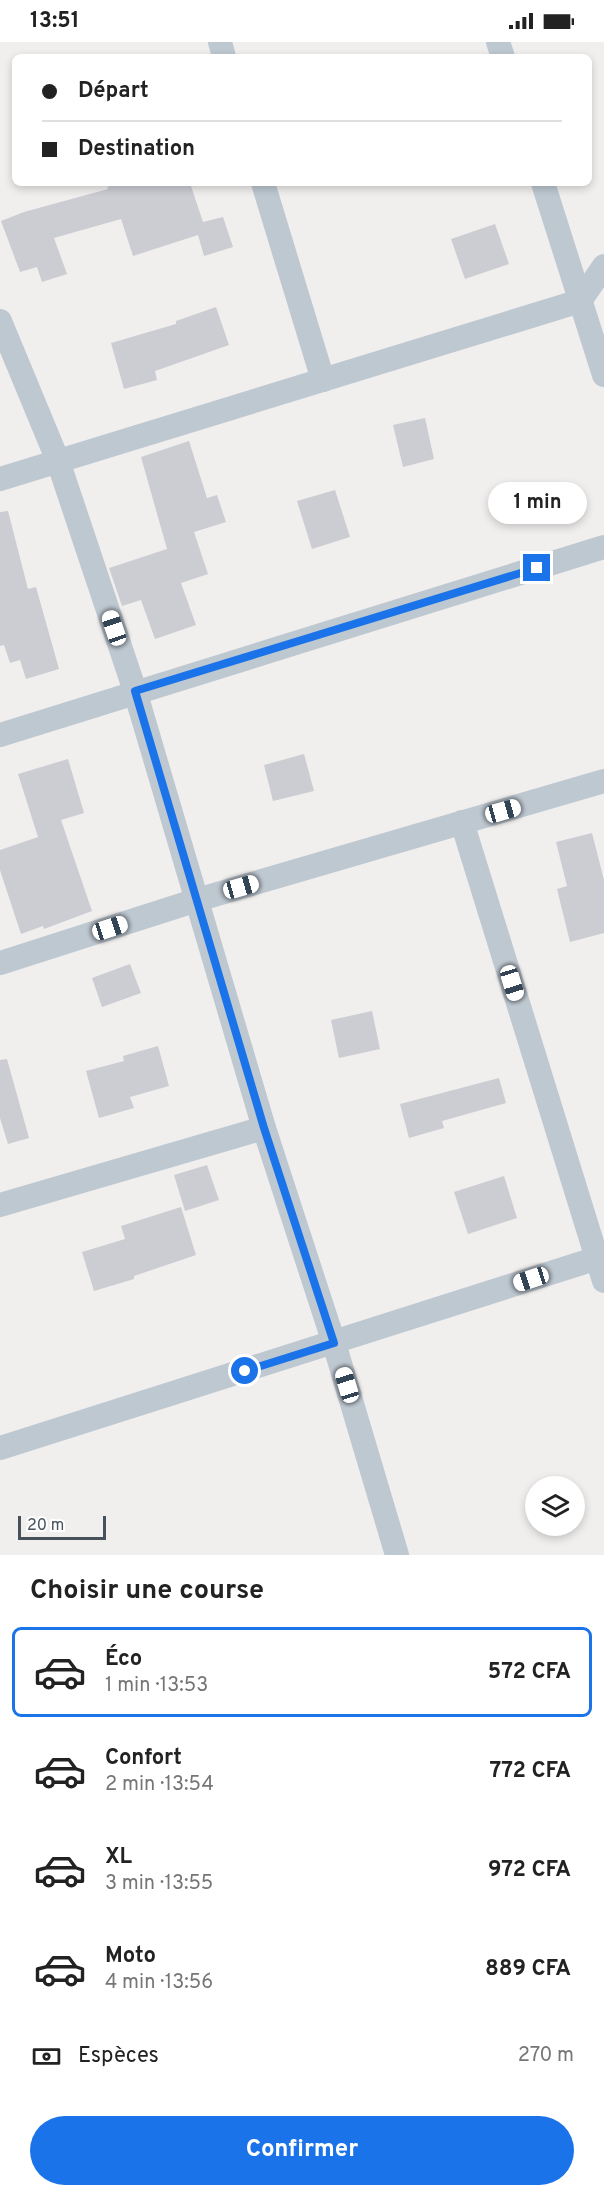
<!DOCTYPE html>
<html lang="fr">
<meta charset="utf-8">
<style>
body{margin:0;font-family:Overpass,sans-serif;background:#f6f6f6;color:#222;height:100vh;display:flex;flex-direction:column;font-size:22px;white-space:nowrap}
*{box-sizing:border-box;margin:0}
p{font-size:20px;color:#767676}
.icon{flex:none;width:33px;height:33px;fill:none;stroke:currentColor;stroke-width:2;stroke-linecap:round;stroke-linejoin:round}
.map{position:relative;height:1513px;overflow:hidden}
.sheet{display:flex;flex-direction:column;background:#fff;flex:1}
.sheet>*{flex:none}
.banner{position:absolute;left:12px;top:12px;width:580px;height:132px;border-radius:9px;box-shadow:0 3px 9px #0003;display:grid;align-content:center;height:132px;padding:0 30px;background:#fff}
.controls{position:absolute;left:525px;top:1434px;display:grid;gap:12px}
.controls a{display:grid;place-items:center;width:60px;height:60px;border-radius:50%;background:#fff;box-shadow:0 3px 9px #0003;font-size:30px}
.scale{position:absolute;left:18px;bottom:15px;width:88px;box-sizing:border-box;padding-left:6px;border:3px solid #46515c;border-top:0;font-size:16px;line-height:21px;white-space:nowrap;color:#46515c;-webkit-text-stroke:4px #fff;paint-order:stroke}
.end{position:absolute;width:27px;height:27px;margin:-14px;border:8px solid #1a73e8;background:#fff;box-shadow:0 0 0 3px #fff}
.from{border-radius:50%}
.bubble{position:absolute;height:42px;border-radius:21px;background:#fff;box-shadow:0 3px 9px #0003;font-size:20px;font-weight:700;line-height:42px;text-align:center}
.car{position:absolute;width:18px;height:36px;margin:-18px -9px;border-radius:8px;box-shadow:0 0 4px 2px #0007;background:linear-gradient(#fff 24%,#345 0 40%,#fff 0 76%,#345 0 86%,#fff 0)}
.banner b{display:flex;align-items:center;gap:21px;height:57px;font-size:22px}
.banner b+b{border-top:2px solid #e0e0e0}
.banner i{width:15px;height:15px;background:#222}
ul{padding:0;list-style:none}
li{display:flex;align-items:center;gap:18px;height:90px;margin:0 12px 9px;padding:0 18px;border:3px solid transparent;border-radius:9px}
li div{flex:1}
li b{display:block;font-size:22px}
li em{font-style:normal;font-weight:700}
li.on{border-color:#1a73e8}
li>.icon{width:54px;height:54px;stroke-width:1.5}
h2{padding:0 30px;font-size:27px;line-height:72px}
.pay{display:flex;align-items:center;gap:15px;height:66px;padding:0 30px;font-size:22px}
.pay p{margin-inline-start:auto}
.primary-button{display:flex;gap:12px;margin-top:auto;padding:12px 30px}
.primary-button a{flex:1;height:69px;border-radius:36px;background:#1a73e8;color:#fff;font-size:24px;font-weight:700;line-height:69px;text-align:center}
.status{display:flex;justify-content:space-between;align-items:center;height:42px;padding:0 30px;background:#fff;direction:ltr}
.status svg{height:16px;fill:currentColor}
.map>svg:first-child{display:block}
.building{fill:#cbcdd3}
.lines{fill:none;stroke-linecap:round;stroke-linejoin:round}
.minor{stroke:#bec8d1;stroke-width:24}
.route{stroke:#1a73e8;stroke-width:8}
</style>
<div class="status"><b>13:51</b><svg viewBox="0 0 49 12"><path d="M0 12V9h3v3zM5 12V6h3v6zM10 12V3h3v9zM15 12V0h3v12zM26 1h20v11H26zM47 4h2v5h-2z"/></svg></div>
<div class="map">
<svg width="604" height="1513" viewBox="0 0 604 1513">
<rect width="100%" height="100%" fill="#f1eeee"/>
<g class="building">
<path d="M 120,141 L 190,141 L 203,180 L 223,175 L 233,205 L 204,214 L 198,193 L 133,214 L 121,177 L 54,196 L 67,232 L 42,240 L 37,225 L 20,230 L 1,179 L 24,170 L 108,147 L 107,145 Z"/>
<path d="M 495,182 L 509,222 L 465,237 L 451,197 Z"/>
<path d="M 216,265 L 229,303 L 155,329 L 157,338 L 124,347 L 111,301 L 176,282 L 176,279 Z"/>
<path d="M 425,376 L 434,417 L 403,425 L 393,383 Z"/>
<path d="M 189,399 L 207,456 L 217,453 L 226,480 L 194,490 L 208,532 L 181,541 L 196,583 L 155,597 L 141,558 L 122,564 L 109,526 L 167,507 L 141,415 Z"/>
<path d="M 335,448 L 350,495 L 312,507 L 297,459 Z"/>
<path d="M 8,469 L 28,547 L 36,545 L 59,627 L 26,637 L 20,618 L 10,621 L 4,603 L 0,604 L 0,470 Z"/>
<path d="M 304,712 L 314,749 L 273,759 L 264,723 Z"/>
<path d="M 68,717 L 84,771 L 61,778 L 92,869 L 44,887 L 43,884 L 21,892 L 0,828 L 0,808 L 38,795 L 18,732 Z"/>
<path d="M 592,791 L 604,838 L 604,891 L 570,900 L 557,847 L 567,844 L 556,800 Z"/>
<path d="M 130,922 L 141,951 L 102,965 L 92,936 Z"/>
<path d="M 372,969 L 380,1007 L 339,1016 L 331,978 Z"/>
<path d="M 158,1004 L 169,1044 L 130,1055 L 134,1066 L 99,1076 L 86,1029 L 124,1019 L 123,1014 Z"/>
<path d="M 7,1017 L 29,1096 L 8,1102 L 0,1076 L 0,1018 Z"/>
<path d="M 499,1036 L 506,1061 L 442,1079 L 444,1086 L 409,1096 L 400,1062 Z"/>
<path d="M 207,1123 L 219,1158 L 185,1169 L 174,1133 Z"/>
<path d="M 504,1134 L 517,1176 L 468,1192 L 454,1150 Z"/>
<path d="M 181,1165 L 196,1213 L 134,1234 L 134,1237 L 94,1249 L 82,1210 L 125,1197 L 121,1184 Z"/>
</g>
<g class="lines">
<g class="minor">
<path d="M 220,0 L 224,15"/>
<path d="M 498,0 L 503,15"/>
<path d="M 263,141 L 323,338"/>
<path d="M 543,141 L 604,333"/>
<path d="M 0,279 L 58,419 L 135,649 L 264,1086 L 334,1301 L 397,1513"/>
<path d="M 0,437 L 580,259 L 604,224"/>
<path d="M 0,693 L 604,505"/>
<path d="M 462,780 L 604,1239"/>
<path d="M 0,921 L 197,858 L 604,739"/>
<path d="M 0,1163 L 264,1086"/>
<path d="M 0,1406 L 604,1214"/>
</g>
</g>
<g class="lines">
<path class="route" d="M 245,1329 L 334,1301 L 264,1086 L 135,649 L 537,526"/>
</g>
</svg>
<div class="controls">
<a><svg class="icon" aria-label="layers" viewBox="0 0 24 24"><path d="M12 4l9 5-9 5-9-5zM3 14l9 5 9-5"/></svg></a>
</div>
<div class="scale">20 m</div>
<i class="end from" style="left:245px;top:1329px"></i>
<i class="end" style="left:537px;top:526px"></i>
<div class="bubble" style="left:488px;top:440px;width:99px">1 min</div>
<i class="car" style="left:114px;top:586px;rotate:341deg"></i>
<i class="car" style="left:503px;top:769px;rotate:74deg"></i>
<i class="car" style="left:241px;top:845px;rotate:74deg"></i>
<i class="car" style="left:110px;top:886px;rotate:72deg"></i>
<i class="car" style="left:512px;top:941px;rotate:163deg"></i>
<i class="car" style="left:531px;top:1237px;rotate:252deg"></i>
<i class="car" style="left:347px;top:1343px;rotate:343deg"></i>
<div class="banner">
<b><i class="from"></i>Départ</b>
<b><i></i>Destination</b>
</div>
</div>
<section class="sheet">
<h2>Choisir une course</h2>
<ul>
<li class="on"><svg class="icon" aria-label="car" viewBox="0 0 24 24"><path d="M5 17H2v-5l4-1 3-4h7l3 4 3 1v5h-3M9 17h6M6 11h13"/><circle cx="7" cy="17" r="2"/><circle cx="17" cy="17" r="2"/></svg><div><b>Éco</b><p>1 min · 13:53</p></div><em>572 CFA</em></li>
<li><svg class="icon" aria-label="car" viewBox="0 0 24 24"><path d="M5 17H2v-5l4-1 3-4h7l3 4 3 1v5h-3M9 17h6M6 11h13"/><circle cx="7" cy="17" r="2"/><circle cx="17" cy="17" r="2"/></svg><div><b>Confort</b><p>2 min · 13:54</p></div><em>772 CFA</em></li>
<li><svg class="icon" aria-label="car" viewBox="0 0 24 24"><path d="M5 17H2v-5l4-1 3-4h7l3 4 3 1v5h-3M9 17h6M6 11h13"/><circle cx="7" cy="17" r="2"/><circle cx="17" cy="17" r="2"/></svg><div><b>XL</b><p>3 min · 13:55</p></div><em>972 CFA</em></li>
<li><svg class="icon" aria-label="car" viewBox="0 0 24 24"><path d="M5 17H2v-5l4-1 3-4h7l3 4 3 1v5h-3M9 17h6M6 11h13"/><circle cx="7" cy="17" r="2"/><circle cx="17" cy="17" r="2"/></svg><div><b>Moto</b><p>4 min · 13:56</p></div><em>889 CFA</em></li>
</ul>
<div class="pay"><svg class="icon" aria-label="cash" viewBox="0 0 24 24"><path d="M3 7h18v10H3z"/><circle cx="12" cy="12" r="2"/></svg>Espèces<p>270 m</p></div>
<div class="primary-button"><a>Confirmer</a></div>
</section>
